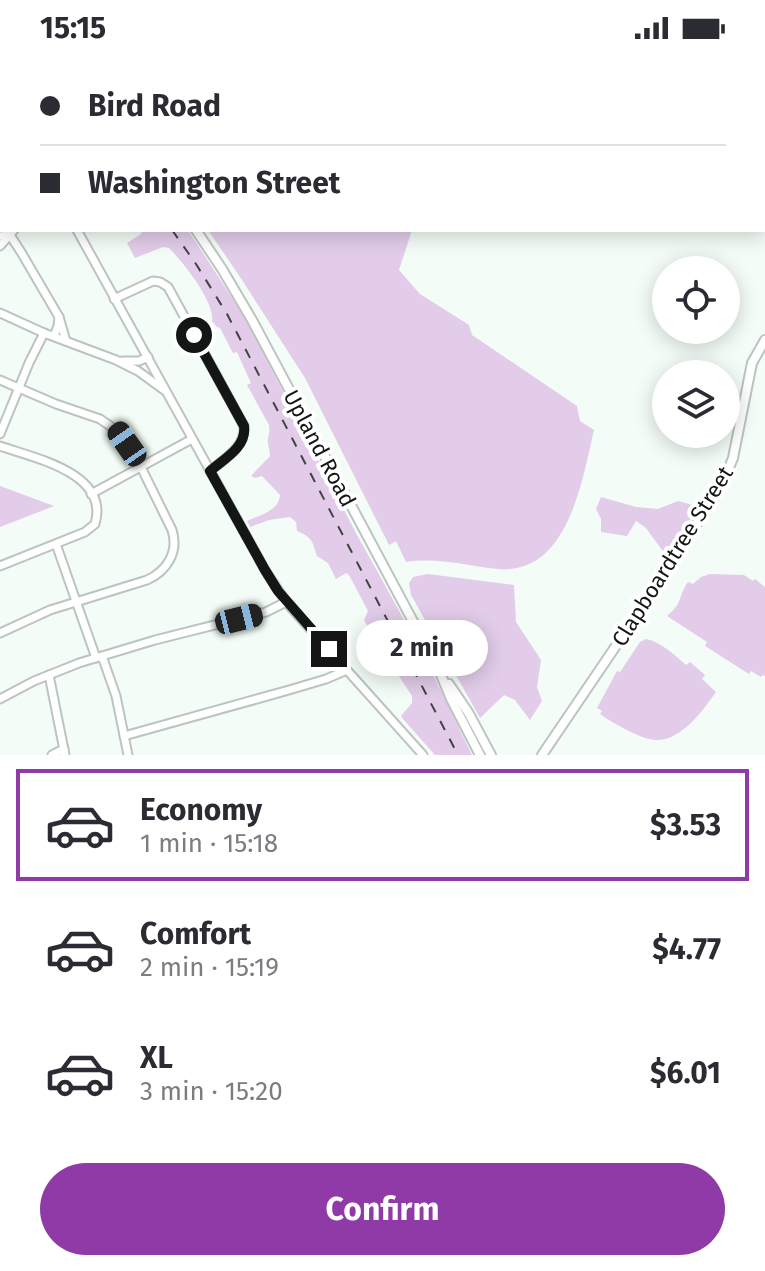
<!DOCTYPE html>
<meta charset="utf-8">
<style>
body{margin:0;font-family:"Fira Sans",sans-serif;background:#f2f2f3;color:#2b2b33;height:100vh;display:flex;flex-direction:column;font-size:30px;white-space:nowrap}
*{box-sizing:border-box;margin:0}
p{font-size:26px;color:#7c7c81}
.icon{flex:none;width:44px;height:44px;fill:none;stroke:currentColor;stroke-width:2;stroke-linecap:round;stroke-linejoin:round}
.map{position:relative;height:699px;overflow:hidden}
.panel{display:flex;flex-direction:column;background:#fff;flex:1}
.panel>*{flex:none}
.top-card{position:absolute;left:0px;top:0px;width:766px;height:176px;box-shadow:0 4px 20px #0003;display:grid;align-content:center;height:176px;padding:0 40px;background:#fff}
.fabs{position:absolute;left:652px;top:200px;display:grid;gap:16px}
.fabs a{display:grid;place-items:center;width:88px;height:88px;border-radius:50%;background:#fff;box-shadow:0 4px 20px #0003;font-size:40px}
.end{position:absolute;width:36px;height:36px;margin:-18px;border:10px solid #131614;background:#fff;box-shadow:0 0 0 4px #fff}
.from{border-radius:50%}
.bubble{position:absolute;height:56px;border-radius:28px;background:#fff;box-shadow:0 4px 20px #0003;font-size:26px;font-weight:700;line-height:56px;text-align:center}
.car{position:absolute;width:24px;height:48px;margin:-24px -12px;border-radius:10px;box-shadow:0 0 6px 2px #0007;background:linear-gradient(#222 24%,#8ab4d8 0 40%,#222 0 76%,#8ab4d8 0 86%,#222 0)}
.top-card b{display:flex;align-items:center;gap:28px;height:76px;font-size:30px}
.top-card b+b{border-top:2px solid #e1e1e2}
.top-card i{width:20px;height:20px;background:#2b2b33}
ul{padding:14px 0 0;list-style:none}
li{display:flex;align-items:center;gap:24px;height:112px;margin:0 16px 12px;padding:0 24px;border:4px solid transparent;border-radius:0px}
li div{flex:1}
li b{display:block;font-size:30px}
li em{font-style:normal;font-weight:700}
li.on{border-color:#903aa7}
li>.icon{width:72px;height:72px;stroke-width:1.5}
.button{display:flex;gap:16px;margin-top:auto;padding:16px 40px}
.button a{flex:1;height:92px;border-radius:48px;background:#903aa7;color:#fff;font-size:32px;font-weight:700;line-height:92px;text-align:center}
.status{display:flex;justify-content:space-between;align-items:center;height:56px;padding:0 40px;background:#fff;direction:ltr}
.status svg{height:22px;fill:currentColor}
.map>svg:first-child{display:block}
.green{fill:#e2cce9}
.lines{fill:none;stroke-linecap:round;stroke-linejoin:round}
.stream{stroke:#87a993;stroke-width:2}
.minor-casing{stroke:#bcc4bf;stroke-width:11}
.major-casing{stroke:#bcc4bf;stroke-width:12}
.minor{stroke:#fff;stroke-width:7}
.major{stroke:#fff;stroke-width:8}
.rail{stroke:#414542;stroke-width:2;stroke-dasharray:10 10;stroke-linecap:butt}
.route{stroke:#131614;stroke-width:10}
.labels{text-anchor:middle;stroke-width:8;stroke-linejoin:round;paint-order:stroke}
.street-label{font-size:22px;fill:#131614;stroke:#fff}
</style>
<div class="status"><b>15:15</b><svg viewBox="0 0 49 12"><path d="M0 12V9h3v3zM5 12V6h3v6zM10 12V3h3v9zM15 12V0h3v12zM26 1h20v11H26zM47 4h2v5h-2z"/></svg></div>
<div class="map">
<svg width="765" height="699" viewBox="0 0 765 699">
<rect width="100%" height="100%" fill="#f3fcf6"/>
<g class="green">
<path d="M 42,0 L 399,0 L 399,2 L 44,2 Z"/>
<path d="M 417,0 L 764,0 L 764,3 L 764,2 L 416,2 Z"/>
<path d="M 142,174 L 188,174 L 245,262 L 356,477 L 423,598 L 472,699 L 435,699 L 403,663 L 401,660 L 412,647 L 412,640 L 393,611 L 393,603 L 388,596 L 371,576 L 364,564 L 368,555 L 349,519 L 346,517 L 336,523 L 328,507 L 317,500 C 312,485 313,482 297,475 L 296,466 L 290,461 L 269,464 L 250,471 L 247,465 C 260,459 279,455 280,439 L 262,420 L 255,422 L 251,420 L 270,400 C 270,394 267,388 268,382 C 269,377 270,375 269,369 L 247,329 L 251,327 L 237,296 L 233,297 L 220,272 L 217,271 L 212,265 C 215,246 183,206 169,192 L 163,191 L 135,202 L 127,187 L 141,178 Z"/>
<path d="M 208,174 L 412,174 L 399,214 L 420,238 L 469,269 L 472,279 L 577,350 L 580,365 L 594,374 C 582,425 568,519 498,513 C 467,510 438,501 406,506 L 396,485 L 389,489 L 305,322 L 240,221 Z"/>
<path d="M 0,430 L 54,450 L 0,471 Z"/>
<path d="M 601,441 L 636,451 L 658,453 L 678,445 L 693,449 L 696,454 L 680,482 L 665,498 L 646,472 L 636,465 L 627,480 L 601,476 L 601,463 L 596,453 Z"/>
<path d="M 428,518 L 514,529 L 516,566 L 541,604 L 537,631 L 542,645 L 530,664 L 515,644 L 504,639 L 480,662 L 411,539 L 409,527 L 413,521 Z"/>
<path d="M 710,518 L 744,519 L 753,525 L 755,523 L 765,531 L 765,620 L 763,619 L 761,621 L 751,615 L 749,618 L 705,590 L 707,586 L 667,560 C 684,546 677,542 688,526 L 693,528 L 701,521 Z"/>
<path d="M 646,583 C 661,586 675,599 686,609 L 690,606 L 705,619 L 702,623 L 716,636 C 703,654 683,683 658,684 C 643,685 613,667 600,658 L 602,655 L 597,652 L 617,615 L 620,616 L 640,586 Z"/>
</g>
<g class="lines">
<g class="stream">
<path d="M 52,0 L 56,2"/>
<path d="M 72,2 L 74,0"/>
<path d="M 99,2 L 103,0 L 107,2"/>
<path d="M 172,2 L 184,0"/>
<path d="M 250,2 L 253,0 L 260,2"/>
<path d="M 670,2 L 673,0"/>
</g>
<defs>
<g id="minor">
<path d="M 406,2 L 406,0"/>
<path d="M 0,49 L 2,53"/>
<path d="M 0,59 L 2,60"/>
<path d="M 77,174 L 265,514 L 286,546 L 423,699"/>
<path d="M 0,180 L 10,179 L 21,196 L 59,261"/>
<path d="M 0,190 L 14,174"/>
<path d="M 114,243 L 153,225 L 160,226 L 168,231 L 244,370 C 246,391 224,403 210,415"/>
<path d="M 0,257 L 44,277 L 116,304 L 138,315 L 164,334"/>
<path d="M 54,280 L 58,270 L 59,261 L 66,285"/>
<path d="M 122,305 L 139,305 L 148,301"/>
<path d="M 0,324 L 56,348 L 100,363 L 116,374 L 137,403 L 172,474 C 179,496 167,515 147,524 L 50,554 L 0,577"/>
<path d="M 0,378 L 29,307 L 44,277"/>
<path d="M 0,390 C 34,402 110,417 95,468 L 85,476 L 0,510"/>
<path d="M 91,438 L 192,383"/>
<path d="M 56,488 L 96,602"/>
<path d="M 102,600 L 116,640 L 128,699"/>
<path d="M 49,619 L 65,699"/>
<path d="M 0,643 L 34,625 L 79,607 L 155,584 L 266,556 L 286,546"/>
<path d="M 124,680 L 289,634 L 326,623 L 347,614"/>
<path d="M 52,699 L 64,693"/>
</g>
<g id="major">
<path d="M 15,0 L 17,2"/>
<path d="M 196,174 L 222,213 L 252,264 L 439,614 L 451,643 L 480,699"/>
<path d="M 449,628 L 468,656 L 491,699"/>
<path d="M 542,699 L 668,513 L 723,426 L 733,402 L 752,307 L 765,284"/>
</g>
</defs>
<use href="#minor" class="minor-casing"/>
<use href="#major" class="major-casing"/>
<use href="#minor" class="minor"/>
<use href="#major" class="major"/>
<g class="rail">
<path d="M 0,14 L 2,16"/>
<path d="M 172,174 L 196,208 L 227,258 L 458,699"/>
</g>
</g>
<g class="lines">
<path class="route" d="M 194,279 L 244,370 C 247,391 224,403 210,415 L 265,514 L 278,535 L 329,593"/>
</g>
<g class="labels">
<g class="street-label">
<text transform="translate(320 392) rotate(62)" y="8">Upland Road</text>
<text transform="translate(672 500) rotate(-58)" y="8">Clapboardtree Street</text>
</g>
</g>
</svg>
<div class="fabs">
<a><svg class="icon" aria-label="locate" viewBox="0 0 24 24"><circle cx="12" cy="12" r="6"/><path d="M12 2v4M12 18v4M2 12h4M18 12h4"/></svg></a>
<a><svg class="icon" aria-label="layers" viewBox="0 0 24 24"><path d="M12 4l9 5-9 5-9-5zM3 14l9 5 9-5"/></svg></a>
</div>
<i class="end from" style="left:194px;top:279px"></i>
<i class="end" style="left:329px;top:593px"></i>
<div class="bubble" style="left:356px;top:564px;width:132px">2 min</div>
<i class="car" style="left:127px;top:388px;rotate:325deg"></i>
<i class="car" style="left:239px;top:563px;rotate:76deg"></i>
<div class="top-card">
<b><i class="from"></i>Bird Road</b>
<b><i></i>Washington Street</b>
</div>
</div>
<section class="panel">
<ul>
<li class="on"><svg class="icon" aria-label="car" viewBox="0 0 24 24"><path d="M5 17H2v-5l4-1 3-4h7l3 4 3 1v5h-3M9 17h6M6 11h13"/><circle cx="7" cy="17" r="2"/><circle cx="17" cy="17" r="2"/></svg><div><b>Economy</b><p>1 min · 15:18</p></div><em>$3.53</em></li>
<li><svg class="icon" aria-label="car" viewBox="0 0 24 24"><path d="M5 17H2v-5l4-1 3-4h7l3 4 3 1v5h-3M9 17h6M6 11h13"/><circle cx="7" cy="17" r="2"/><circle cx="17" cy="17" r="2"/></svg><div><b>Comfort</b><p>2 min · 15:19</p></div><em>$4.77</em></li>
<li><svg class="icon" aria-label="car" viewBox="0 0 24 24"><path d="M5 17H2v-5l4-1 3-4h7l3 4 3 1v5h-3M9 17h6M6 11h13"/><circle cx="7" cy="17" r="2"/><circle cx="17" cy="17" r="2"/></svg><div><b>XL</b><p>3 min · 15:20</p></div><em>$6.01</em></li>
</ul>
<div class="button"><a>Confirm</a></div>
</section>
